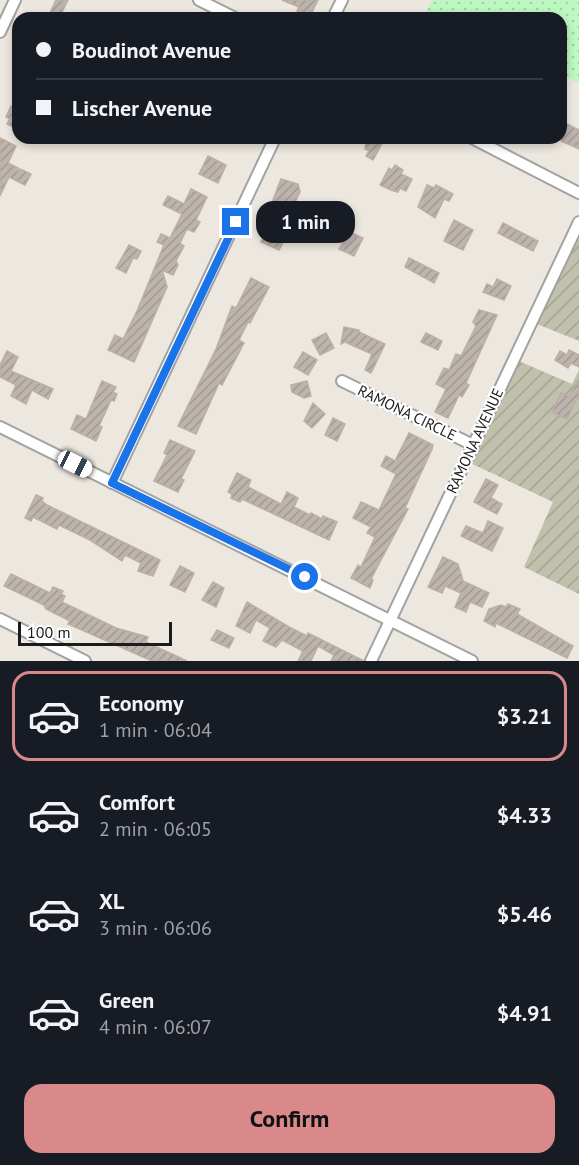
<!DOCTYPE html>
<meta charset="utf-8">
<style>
body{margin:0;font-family:"PT Sans",sans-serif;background:#20242c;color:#f1f3f6;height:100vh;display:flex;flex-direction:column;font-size:22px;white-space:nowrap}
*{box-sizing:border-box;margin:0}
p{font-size:20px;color:#9ea1a6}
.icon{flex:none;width:33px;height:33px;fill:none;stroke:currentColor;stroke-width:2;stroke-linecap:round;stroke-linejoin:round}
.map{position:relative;height:661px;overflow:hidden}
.sheet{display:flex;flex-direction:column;background:#171b24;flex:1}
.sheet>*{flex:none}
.top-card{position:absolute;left:12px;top:12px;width:555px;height:132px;border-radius:18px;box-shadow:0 3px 9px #0003;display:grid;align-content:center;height:132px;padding:0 24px;background:#171b24}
.scale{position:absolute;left:18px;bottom:15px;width:154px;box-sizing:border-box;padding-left:6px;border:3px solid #1b1b1b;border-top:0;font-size:16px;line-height:21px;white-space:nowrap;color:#1b1b1b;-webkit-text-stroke:4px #fff;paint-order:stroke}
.end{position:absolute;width:27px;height:27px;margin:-14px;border:8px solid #1a73e8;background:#fff;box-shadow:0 0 0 3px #fff}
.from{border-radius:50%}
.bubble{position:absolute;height:42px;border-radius:18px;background:#171b24;box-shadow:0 3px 9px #0003;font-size:20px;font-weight:700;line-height:42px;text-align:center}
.car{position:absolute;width:18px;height:36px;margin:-18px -9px;border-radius:8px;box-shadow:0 0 4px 2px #0007;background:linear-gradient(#fff 24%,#345 0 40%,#fff 0 76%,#345 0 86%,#fff 0)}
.top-card b{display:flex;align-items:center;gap:21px;height:57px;font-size:22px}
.top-card b+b{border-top:2px solid #363941}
.top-card i{width:15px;height:15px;background:#f1f3f6}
ul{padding:10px 0 0;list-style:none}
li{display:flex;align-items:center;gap:18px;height:90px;margin:0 12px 9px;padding:0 12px;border:3px solid transparent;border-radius:18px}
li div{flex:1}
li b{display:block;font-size:22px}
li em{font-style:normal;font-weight:700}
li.current{border-color:#da898b}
li>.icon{width:54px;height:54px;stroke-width:1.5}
.cta{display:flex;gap:12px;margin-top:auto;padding:12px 24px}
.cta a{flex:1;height:69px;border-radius:18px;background:#da898b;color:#111;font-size:24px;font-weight:700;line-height:69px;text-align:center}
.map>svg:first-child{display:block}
.construction{fill:url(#construction-furrows)}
.park{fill:url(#park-dots)}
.building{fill:url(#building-hatch);stroke:#bdafa4;stroke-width:1.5}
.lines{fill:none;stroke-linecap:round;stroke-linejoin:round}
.minor-casing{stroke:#a2a2a2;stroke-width:14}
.minor{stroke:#fff;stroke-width:10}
.route{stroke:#1a73e8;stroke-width:8}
.labels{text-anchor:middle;stroke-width:4.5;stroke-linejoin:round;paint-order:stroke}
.street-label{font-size:15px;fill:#1b1b1b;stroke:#fff}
</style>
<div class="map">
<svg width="579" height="661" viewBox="0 0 579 661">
<defs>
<pattern id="construction-furrows" width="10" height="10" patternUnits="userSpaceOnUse" patternTransform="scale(1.5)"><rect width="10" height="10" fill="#c0c0ad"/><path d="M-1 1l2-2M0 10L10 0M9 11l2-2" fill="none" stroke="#a4a494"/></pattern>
<pattern id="park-dots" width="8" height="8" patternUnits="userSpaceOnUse" patternTransform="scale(1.5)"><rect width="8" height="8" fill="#bdf7c1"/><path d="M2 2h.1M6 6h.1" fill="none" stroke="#a2d3a5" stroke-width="1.8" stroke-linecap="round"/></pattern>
<pattern id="building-hatch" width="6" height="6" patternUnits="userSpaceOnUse" patternTransform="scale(1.5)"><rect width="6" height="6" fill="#bcb4ad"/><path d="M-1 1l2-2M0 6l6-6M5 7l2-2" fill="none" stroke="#a19a94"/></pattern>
</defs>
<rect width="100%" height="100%" fill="#ece8e0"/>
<g class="construction">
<path d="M 579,222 L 579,341 L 532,322 Z"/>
<path d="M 514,359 L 572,384 L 579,370 L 579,594 L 524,567 L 553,502 L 466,461 Z"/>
</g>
<path class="park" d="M 432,0 L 579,0 L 579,83 L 561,74 L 561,18 L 423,18 Z"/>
<g class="building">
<path d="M 56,0 L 68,0 L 59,18 L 49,15 Z"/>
<path d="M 282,0 L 318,0 L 310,16 L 297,11 L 299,7 Z"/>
<path d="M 18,101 L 18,129 L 7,124 L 10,119 L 6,117 L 11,106 L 15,108 Z"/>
<path d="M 561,121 L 579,130 L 579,149 L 561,141 Z"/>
<path d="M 0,138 L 16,146 L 8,163 L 18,168 L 18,172 L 20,169 L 31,174 L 25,185 L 9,177 L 0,196 Z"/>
<path d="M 353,138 L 385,138 L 373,160 L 366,156 L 369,151 L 365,149 L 366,144 Z"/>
<path d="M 208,156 L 226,165 L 218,183 L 199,174 Z"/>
<path d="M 395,165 L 403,170 L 401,174 L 412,179 L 406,191 L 400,188 L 398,192 L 391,190 L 380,185 L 389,168 L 392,170 Z"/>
<path d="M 281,179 L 298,184 L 300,192 L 291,211 L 298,215 L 279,250 L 261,242 L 273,219 L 267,216 Z"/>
<path d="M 427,185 L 434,188 L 436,185 L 453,194 L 449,201 L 444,199 L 435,218 L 418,207 Z"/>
<path d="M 191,189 L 207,197 L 196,220 L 200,222 L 194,232 L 187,229 L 180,243 L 184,246 L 176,261 L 178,265 L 173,275 L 162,270 L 167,287 L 134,362 L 108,350 L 115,335 L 123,339 L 137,311 L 164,245 L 157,242 L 161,234 L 170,238 L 182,214 L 163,205 L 168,196 L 184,204 Z"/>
<path d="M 454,220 L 473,230 L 463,250 L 444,241 Z"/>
<path d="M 503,223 L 538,241 L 533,251 L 498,233 Z"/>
<path d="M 350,232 L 363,238 L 354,256 L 339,249 Z"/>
<path d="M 129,245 L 141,251 L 137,259 L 133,258 L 126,273 L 116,268 Z"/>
<path d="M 409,258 L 439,273 L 434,283 L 405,267 Z"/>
<path d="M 251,278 L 269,287 L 250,323 L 248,322 L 239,340 L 244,343 L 222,385 L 219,383 L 196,434 L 178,426 L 216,349 L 232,306 L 236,308 Z"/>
<path d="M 497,279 L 511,286 L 504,300 L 483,292 L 487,284 L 493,287 Z"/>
<path d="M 479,310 L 497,315 L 466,383 L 469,385 L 462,397 L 459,395 L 448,418 L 435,412 L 446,389 L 436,384 L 444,368 L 449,370 L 456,354 L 461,356 L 476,326 L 473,322 Z"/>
<path d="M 344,327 L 359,330 L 359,332 L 385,344 L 371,373 L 365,370 L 372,354 L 347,343 L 347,341 L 341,344 Z"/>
<path d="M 326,333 L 334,348 L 320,355 L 312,340 Z"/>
<path d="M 426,333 L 442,341 L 438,350 L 421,342 Z"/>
<path d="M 569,350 L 579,355 L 579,367 L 571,363 L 568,368 L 555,360 L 560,351 L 567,355 Z"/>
<path d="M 7,351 L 18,357 L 11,371 L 53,389 L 48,399 L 32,390 L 26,404 L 11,396 L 16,385 L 0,377 L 0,365 Z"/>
<path d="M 303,352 L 317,360 L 308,375 L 294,367 Z"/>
<path d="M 102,381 L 116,387 L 113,392 L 117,394 L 114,401 L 111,400 L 99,426 L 102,427 L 96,441 L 71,429 L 77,415 L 86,419 Z"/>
<path d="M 307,381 L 311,396 L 304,398 L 292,392 L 291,385 Z"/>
<path d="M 577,382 L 579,384 L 579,394 L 567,419 L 552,412 L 561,393 L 569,396 Z"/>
<path d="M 313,403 L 325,414 L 312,428 L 304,421 Z"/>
<path d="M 333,418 L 345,424 L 337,441 L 325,435 Z"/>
<path d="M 409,433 L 433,445 L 432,449 L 405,508 L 408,509 L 371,579 L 373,580 L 370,588 L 351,578 L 358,565 L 361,567 L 375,537 L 367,533 L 371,527 L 353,518 L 361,502 L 379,510 L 396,474 L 381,466 L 386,456 L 395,461 Z"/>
<path d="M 170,440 L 195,451 L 181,479 L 184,480 L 178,492 L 154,481 L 167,455 L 164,453 Z"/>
<path d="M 237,473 L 251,480 L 248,487 L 281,504 L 287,492 L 298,498 L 294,507 L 310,515 L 311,513 L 322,519 L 323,516 L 337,522 L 329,540 L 242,499 L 240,502 L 231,498 L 232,494 L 228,492 Z"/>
<path d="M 486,479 L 498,485 L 491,498 L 502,504 L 497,514 L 474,502 Z"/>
<path d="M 36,495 L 43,498 L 42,501 L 47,505 L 160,560 L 153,576 L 138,571 L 141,563 L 125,555 L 122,561 L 90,540 L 59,525 L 57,529 L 33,517 L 31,521 L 25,518 Z"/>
<path d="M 488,521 L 503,528 L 492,551 L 461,536 L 466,526 L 483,533 Z"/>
<path d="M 443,557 L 458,564 L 463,581 L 489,593 L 482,607 L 470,602 L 466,612 L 455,607 L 461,593 L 445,586 L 442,593 L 428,587 Z"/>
<path d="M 180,566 L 194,573 L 185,592 L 170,585 Z"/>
<path d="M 11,574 L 50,593 L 53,587 L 63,591 L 61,594 L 65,596 L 62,602 L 116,628 L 148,637 L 146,642 L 187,661 L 152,661 L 68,624 L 70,621 L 46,609 L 44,605 L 4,586 Z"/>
<path d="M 213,582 L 224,588 L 216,607 L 202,600 Z"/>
<path d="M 247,602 L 289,627 L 307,636 L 308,633 L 364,661 L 331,661 L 334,655 L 318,646 L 311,661 L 298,661 L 303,651 L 282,640 L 276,647 L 263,641 L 270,628 L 256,620 L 250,633 L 236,626 Z"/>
<path d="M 508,604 L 520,609 L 517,614 L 573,646 L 567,658 L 496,623 L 495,627 L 484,621 L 489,609 L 501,605 L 506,607 Z"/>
<path d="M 217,630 L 234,638 L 229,648 L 211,640 Z"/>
</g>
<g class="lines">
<defs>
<g id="minor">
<path d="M 199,0 L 235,18"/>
<path d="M 333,18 L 342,0"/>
<path d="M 0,32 L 15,0"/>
<path d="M 472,138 L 579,193"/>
<path d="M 342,381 L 473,445"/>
<path d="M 0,427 L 472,661"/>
<path d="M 112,483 L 275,138"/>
<path d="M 0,619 L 85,661"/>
<path d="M 371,661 L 579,222"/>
</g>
</defs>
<use href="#minor" class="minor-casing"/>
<use href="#minor" class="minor"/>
</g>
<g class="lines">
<path class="route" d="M 236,222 L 112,483 L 305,577"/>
</g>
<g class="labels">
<g class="street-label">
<text transform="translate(407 413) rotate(26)" y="5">RAMONA CIRCLE</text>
<text transform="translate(475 441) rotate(-65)" y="5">RAMONA AVENUE</text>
</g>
</g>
</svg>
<div class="scale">100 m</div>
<i class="end from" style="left:305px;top:577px"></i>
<i class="end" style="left:236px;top:222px"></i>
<div class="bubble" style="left:256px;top:201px;width:99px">1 min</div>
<i class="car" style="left:75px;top:464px;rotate:117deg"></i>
<div class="top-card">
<b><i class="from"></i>Boudinot Avenue</b>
<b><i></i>Lischer Avenue</b>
</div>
</div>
<section class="sheet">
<ul>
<li class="current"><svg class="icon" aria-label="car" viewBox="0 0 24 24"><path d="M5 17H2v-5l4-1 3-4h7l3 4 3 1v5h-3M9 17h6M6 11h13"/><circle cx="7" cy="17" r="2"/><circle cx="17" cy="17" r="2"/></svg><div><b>Economy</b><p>1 min · 06:04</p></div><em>$3.21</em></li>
<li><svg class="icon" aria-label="car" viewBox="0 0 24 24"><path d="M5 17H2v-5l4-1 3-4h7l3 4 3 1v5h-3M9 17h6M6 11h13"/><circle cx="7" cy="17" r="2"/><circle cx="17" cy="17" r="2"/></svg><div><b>Comfort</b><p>2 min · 06:05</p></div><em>$4.33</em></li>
<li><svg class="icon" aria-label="car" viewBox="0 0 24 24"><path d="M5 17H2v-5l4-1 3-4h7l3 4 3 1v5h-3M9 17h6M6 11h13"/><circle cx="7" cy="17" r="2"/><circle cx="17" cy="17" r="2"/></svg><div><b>XL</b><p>3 min · 06:06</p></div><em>$5.46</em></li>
<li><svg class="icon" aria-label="car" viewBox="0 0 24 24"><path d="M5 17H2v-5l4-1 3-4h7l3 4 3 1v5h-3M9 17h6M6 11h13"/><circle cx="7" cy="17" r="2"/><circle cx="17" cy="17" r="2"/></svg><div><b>Green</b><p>4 min · 06:07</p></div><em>$4.91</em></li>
</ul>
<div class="cta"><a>Confirm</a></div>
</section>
